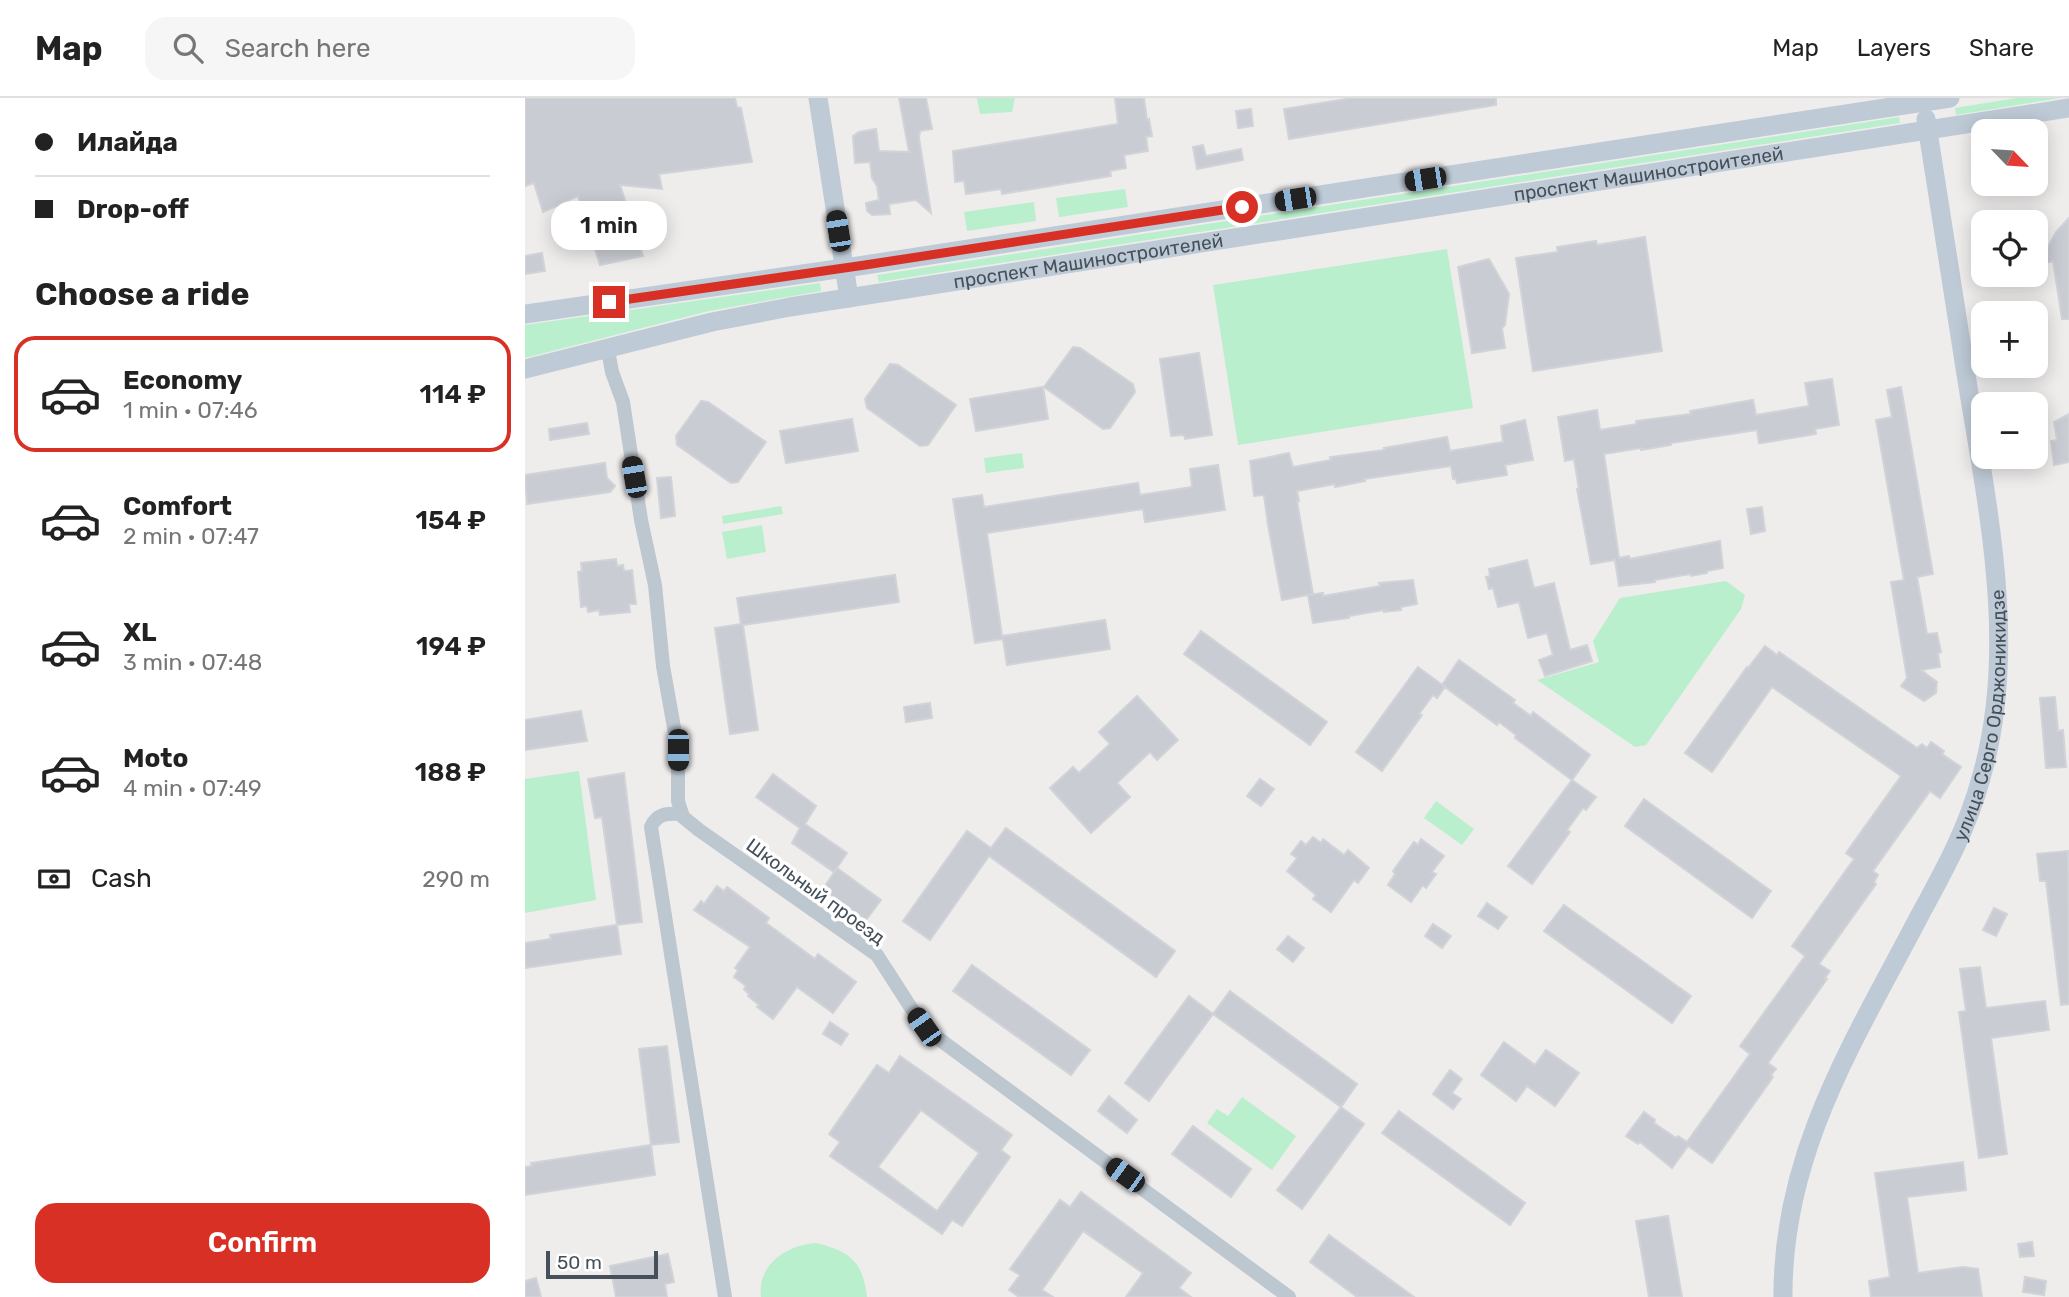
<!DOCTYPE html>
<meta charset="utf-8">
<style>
body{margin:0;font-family:Rubik,sans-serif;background:#f6f6f6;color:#222;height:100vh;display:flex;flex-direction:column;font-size:26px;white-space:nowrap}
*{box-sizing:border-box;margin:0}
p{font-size:23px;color:#767676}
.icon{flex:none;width:38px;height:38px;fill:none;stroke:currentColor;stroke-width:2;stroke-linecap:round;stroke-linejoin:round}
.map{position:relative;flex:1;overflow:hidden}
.side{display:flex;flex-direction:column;background:#fff;width:525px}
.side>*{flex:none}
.banner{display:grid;align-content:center;height:154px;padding:0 35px;background:#fff}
.needle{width:46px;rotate:115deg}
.tools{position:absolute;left:1446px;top:21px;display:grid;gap:14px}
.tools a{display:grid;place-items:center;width:77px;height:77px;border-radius:14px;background:#fff;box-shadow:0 4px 18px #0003;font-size:35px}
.scale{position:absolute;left:21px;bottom:18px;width:112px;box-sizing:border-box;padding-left:7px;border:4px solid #45505a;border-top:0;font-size:19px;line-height:24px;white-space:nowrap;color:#45505a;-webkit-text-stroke:5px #fff;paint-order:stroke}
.end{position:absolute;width:32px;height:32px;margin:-16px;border:9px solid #d93025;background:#fff;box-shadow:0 0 0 4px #fff}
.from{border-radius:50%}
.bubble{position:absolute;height:49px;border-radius:21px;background:#fff;box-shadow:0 4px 18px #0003;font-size:23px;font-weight:600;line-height:49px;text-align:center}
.car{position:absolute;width:21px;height:42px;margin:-21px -10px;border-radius:9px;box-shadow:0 0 5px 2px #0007;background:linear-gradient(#222 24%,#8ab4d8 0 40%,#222 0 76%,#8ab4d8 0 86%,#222 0)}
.banner b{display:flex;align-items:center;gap:24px;height:66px;font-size:26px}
.banner b+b{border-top:2px solid #e0e0e0}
.banner i{width:18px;height:18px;background:#222}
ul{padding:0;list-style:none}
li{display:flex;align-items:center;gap:21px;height:116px;margin:0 14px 10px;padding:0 21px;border:4px solid transparent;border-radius:21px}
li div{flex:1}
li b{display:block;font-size:26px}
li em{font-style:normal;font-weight:600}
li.on{border-color:#d93025}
li>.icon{width:63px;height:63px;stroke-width:1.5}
h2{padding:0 35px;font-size:32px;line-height:84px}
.pay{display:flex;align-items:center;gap:18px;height:77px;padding:0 35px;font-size:26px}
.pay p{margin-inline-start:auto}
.button{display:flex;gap:14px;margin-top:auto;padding:14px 35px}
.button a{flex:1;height:80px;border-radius:21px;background:#d93025;color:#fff;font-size:28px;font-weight:600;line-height:80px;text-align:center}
header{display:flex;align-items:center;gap:42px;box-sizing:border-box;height:98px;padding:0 35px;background:#fff;border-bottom:2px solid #e0e0e0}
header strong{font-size:33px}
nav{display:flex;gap:38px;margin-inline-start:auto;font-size:24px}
.search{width:490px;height:63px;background:#f6f6f6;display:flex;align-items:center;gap:18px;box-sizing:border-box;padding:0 24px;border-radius:21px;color:#767676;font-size:26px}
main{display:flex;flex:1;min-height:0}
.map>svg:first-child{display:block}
.green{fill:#b9efcc}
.building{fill:#c9ccd2;stroke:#d0d3d8;stroke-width:2;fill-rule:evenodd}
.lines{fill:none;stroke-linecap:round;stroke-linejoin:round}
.street{stroke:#bdc7cf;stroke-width:14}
.secondary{stroke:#becad6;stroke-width:19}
.route{stroke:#d93025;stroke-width:9}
.labels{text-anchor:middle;stroke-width:7;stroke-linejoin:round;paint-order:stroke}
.street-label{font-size:19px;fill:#45505a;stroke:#fff}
</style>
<header>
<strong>Map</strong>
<div class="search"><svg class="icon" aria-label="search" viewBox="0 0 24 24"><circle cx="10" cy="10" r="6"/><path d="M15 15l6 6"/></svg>Search here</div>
<nav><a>Map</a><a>Layers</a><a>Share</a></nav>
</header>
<main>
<section class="side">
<div class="banner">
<b><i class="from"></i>Илайда</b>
<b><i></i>Drop-off</b>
</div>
<h2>Choose a ride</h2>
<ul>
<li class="on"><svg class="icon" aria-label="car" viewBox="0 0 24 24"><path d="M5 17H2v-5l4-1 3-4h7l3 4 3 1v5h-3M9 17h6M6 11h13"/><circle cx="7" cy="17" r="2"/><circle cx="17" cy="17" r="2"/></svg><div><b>Economy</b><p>1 min · 07:46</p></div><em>114 ₽</em></li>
<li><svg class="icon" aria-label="car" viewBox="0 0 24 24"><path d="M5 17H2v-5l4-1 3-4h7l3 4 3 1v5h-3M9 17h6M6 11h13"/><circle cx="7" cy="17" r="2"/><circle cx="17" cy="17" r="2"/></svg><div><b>Comfort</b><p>2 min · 07:47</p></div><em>154 ₽</em></li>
<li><svg class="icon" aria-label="car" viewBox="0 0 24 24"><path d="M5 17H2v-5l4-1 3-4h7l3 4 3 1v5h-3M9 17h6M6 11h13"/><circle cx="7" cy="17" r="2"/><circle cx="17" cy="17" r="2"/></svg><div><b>XL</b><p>3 min · 07:48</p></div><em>194 ₽</em></li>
<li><svg class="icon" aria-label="car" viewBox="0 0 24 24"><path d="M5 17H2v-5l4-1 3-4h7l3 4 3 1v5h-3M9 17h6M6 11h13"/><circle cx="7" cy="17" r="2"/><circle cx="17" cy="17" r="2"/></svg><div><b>Moto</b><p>4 min · 07:49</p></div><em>188 ₽</em></li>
</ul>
<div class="pay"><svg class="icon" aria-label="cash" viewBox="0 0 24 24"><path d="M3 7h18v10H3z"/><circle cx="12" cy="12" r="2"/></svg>Cash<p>290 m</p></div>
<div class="button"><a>Confirm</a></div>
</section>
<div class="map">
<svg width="1544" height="1199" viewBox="0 0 1544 1199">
<rect width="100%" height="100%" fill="#efecec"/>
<g class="green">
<path d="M 452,0 L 490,0 L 487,14 L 455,16 Z"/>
<path d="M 1492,0 L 1535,0 L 1431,17 L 1430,10 Z"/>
<path d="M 1374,19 L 1375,25 L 354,184 L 352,177 Z"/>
<path d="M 600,91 L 603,109 L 534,119 L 531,100 Z"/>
<path d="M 509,104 L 511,123 L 442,133 L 439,114 Z"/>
<path d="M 922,151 L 948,310 L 713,347 L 688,187 Z"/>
<path d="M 295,185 L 296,193 L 184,213 L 0,260 L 0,227 Z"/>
<path d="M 497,355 L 499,370 L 461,375 L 459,360 Z"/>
<path d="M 256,408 L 258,416 L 198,426 L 197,418 Z"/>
<path d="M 237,427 L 241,454 L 202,461 L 197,434 Z"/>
<path d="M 1201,483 L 1220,497 L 1216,511 L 1121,647 L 1110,649 L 1012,582 L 1074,564 L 1068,543 L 1095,500 Z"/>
<path d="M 54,673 L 71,802 L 0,815 L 0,681 Z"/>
<path d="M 911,703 L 949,731 L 937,747 L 899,720 Z"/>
<path d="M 717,999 L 771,1038 L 747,1072 L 682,1025 L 692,1011 L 703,1018 Z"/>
<path d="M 291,1145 C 325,1153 338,1164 342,1199 L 236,1199 C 232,1166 262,1147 291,1145 Z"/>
</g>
<g class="building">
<path d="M 0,0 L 210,0 L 212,9 L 216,10 L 227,64 L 134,76 L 137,91 L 95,87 L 118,158 L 75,167 L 53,98 L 18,114 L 9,85 L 0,88 Z"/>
<path d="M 374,0 L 401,0 L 407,31 L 395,33 L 394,40 L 406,115 L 391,102 L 364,106 L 365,116 L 347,117 L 342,113 L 341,105 L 354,102 L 352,88 L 347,80 L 345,64 L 330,65 L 328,38 L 334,34 L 351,31 L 354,53 L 384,54 Z"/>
<path d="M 590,0 L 619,0 L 622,22 L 624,21 L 627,38 L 621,39 L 623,53 L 599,57 L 601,70 L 585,73 L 586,78 L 477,96 L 476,91 L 441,96 L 439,83 L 430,84 L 428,53 L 593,26 Z"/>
<path d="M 827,0 L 971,0 L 971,7 L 764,41 L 759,11 Z"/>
<path d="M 726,11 L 728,28 L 713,30 L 711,13 Z"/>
<path d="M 678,47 L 681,58 L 716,51 L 718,62 L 672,71 L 668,49 Z"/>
<path d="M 1544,120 L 1544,221 L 1537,221 L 1528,163 L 1513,167 L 1531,134 Z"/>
<path d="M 1120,139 L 1137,253 L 1008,273 L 991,160 L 1033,154 L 1032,149 L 1071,143 L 1072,147 Z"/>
<path d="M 17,155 L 20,173 L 0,176 L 0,158 Z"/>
<path d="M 964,161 L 984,196 L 980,227 L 977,230 L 980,250 L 947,255 L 933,169 Z"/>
<path d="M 548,249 L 555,250 L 608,286 L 610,294 L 585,330 L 578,331 L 519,289 Z"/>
<path d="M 674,255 L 687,337 L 660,341 L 659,337 L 646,338 L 635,261 Z"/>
<path d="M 365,266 L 373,267 L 431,307 L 403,347 L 395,348 L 342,310 L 340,301 Z"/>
<path d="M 1307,281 L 1314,327 L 1290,331 L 1291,336 L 1237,345 L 1234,345 L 1232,332 L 1146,345 L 1146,347 L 1116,352 L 1116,350 L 1079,356 L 1094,460 L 1104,458 L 1105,461 L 1195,443 L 1198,470 L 1182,473 L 1182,475 L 1166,478 L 1165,476 L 1130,482 L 1130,484 L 1094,488 L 1090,462 L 1066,466 L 1052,391 L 1054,391 L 1049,361 L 1040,363 L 1033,319 L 1072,312 L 1075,332 L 1112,326 L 1111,323 L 1166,316 L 1165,313 L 1228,302 L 1231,317 L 1284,308 L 1280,285 Z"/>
<path d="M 518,289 L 523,321 L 451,333 L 445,301 Z"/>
<path d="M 1376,289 L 1408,476 L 1392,479 L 1402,536 L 1412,535 L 1416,554 L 1413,555 L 1415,569 L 1396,572 L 1412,584 L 1411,595 L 1399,603 L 1376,588 L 1382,580 L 1366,484 L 1379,482 L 1351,322 L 1367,319 L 1362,292 Z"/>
<path d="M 176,303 L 183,304 L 241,344 L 213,384 L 206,385 L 152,347 L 151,338 Z"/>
<path d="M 1544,316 L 1544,364 L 1529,367 L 1526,343 L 1532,342 L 1529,324 Z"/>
<path d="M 327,321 L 333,353 L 261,365 L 255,333 Z"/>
<path d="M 1000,322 L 1008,362 L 980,367 L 982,377 L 932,385 L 931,381 L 928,381 L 926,368 L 839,381 L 840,383 L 810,389 L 810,386 L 772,393 L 774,403 L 772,403 L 788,496 L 757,502 L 743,427 L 739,397 L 729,398 L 725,363 L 764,355 L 768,369 L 806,362 L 805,359 L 860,352 L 859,350 L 922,339 L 925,353 L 978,344 L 976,328 Z"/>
<path d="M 62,325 L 64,336 L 25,342 L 24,331 Z"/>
<path d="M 80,365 L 82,380 L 90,388 L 85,394 L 2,406 L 0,377 Z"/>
<path d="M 693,367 L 700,412 L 620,424 L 618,411 L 462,435 L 477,538 L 580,522 L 585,551 L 482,567 L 478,541 L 450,545 L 428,401 L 457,397 L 459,409 L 613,385 L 615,397 L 667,389 L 665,371 Z"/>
<path d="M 146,379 L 150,418 L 136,420 L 132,380 Z"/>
<path d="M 1237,409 L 1240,433 L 1226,436 L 1222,411 Z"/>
<path d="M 91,461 L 92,468 L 98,467 L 99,473 L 107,472 L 111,506 L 104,506 L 105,514 L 75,517 L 74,512 L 63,514 L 62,508 L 56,509 L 53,474 L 57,473 L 56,465 Z"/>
<path d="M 1002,462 L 1009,490 L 1029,485 L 1045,552 L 1062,547 L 1067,563 L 1020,578 L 1014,562 L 1028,557 L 1022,535 L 1003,540 L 994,504 L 973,509 L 968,490 L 964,491 L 961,479 L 965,478 L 964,471 Z"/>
<path d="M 370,477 L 374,504 L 218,527 L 233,632 L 205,636 L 190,530 L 216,526 L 212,500 Z"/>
<path d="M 888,482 L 892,506 L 876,509 L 876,512 L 859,514 L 859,512 L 824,518 L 824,520 L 788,525 L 783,497 L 798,495 L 798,498 L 855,488 L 854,485 Z"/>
<path d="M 676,533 L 802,624 L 785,647 L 659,556 Z"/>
<path d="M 1240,548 L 1252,557 L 1254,554 L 1392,650 L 1397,646 L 1402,650 L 1406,644 L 1419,653 L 1417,656 L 1436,669 L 1415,700 L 1405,693 L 1348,773 L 1353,777 L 1349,784 L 1351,786 L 1294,866 L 1305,873 L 1300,880 L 1302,881 L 1243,965 L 1251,971 L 1246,977 L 1248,979 L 1187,1065 L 1163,1048 L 1147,1070 L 1115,1044 L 1113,1046 L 1101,1038 L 1119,1014 L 1130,1022 L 1129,1025 L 1151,1040 L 1153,1038 L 1162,1044 L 1225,956 L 1215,948 L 1280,858 L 1267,848 L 1329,761 L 1321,755 L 1376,678 L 1247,589 L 1187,674 L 1160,655 L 1222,569 L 1223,570 Z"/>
<path d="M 934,562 L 990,602 L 988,605 L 1006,618 L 1008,614 L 1065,657 L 1047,682 L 990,640 L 991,637 L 974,624 L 972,627 L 917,587 Z"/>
<path d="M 893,569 L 920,589 L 912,600 L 908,597 L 894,616 L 897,617 L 857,673 L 831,654 Z"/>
<path d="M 612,598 L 653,642 L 632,662 L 625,654 L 592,685 L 605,699 L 566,735 L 525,690 L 548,669 L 554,675 L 585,646 L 574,634 Z"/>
<path d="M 1530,599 L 1533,633 L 1538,632 L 1541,669 L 1521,670 L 1515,600 Z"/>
<path d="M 405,605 L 407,620 L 381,624 L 379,609 Z"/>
<path d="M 56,613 L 62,643 L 0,652 L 0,622 Z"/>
<path d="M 99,675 L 117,824 L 92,827 L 77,719 L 70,720 L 63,681 Z"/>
<path d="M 248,676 L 291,708 L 280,726 L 322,755 L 309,774 L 267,745 L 275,730 L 231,699 Z"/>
<path d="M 735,681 L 749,691 L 736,708 L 722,698 Z"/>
<path d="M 1047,682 L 1071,699 L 1061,712 L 1058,710 L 1042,732 L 1045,734 L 1007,786 L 983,768 Z"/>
<path d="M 1119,701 L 1246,793 L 1227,820 L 1100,728 Z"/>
<path d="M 481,730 L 650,853 L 631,879 L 464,758 L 405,842 L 378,823 L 442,733 L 466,750 Z"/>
<path d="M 788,739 L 796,745 L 798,741 L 819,757 L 823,752 L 844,770 L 833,785 L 829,782 L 806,814 L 788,801 L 791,797 L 762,773 L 772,760 L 766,756 L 776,743 L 781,747 Z"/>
<path d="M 896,741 L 919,758 L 907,774 L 911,776 L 901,790 L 898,787 L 886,804 L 863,787 L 870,776 L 868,773 L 889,744 L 893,747 Z"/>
<path d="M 1543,753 L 1544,906 L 1536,907 L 1521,783 L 1515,783 L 1512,756 Z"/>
<path d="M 312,770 L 356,802 L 341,822 L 298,791 Z"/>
<path d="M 192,788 L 199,793 L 202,789 L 244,820 L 241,825 L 290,861 L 293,856 L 331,884 L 308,915 L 272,889 L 248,921 L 232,909 L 234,907 L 223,898 L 224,896 L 219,891 L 221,888 L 209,879 L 213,872 L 210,870 L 225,849 L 169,812 L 176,803 L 179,806 Z"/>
<path d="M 962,805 L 982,819 L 973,831 L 953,818 Z"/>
<path d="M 1039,807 L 1166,898 L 1147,925 L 1019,833 Z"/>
<path d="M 1469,810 L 1482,816 L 1471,838 L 1458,832 Z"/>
<path d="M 908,826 L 926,838 L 917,850 L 900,838 Z"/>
<path d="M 92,827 L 96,856 L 0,870 L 0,845 L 26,841 L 25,837 Z"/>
<path d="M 763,838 L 779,850 L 768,864 L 752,851 Z"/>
<path d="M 447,867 L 565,952 L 546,977 L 428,893 Z"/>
<path d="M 1455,869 L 1461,910 L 1520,903 L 1524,932 L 1466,940 L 1482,1056 L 1454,1060 L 1434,914 L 1441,913 L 1435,871 Z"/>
<path d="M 705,893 L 832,986 L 816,1009 L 688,916 Z"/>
<path d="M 664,898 L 688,916 L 624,1003 L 600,985 Z"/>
<path d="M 305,924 L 323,936 L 316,947 L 298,936 Z"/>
<path d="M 979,944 L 1010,967 L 1021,952 L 1054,975 L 1030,1008 L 1002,988 L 991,1003 L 956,977 Z"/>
<path d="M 142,948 L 154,1044 L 126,1047 L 114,951 Z"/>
<path d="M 375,958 L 487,1037 L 476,1052 L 485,1059 L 437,1128 L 427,1122 L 417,1136 L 305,1058 L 315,1044 L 304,1036 L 352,967 L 364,975 ZM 396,1012 L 454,1055 L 412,1113 L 353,1069 Z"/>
<path d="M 925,972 L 937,981 L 927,995 L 936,1001 L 928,1011 L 908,996 Z"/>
<path d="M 584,998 L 612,1022 L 602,1035 L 573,1013 Z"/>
<path d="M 816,1009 L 839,1026 L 777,1111 L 752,1092 Z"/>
<path d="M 874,1013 L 1000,1105 L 985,1127 L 857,1035 Z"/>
<path d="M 668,1028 L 726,1071 L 706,1099 L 647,1056 Z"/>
<path d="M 126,1047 L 130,1077 L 0,1097 L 0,1069 L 7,1068 L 6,1065 Z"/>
<path d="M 1438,1064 L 1441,1092 L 1382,1099 L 1393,1175 L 1438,1169 L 1453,1171 L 1457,1199 L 1346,1199 L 1344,1183 L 1365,1179 L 1350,1075 Z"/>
<path d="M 556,1094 L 666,1175 L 654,1190 L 666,1199 L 601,1199 L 618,1175 L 558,1133 L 517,1192 L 528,1199 L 494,1199 L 484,1192 L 495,1177 L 485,1171 L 535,1102 L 545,1109 Z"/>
<path d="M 1143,1118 L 1157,1199 L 1124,1199 L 1111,1123 Z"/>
<path d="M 804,1137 L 889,1199 L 832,1199 L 785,1164 Z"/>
<path d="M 1507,1144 L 1509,1158 L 1495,1159 L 1493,1146 Z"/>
<path d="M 143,1156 L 149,1184 L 140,1186 L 142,1199 L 91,1199 L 85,1168 Z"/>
<path d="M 1500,1179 L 1521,1183 L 1519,1197 L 1498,1194 Z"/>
<path d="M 11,1180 L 16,1199 L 0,1199 L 0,1183 Z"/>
</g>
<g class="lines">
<g class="street">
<path d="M 83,252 L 87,274 L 98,304 L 116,422 L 130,487 L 138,568 L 153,652 L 153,703 L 158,719 L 174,732 L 352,857 L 399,930 L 764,1199"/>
<path d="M 157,716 C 143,715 132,715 126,729 L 200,1199"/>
</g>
<g class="secondary">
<path d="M 293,0 L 324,200"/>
<path d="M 0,216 L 340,167 L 1425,0"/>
<path id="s1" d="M 0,271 L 187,224 L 265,209 L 1544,10"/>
<path id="s2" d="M 1258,1199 C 1257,1053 1331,940 1396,815 C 1420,771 1443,729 1456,680 C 1493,554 1464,416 1443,289 C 1429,200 1415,110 1401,21"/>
</g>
</g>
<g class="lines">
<path class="route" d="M 84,204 L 340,167 L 717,109"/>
</g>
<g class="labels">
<g class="street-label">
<text dy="7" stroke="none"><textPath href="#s1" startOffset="1141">проспект Машиностроителей</textPath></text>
<text dy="7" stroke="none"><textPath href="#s1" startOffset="574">проспект Машиностроителей</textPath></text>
<text dy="7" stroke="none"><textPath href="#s2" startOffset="623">улица Серго Орджоникидзе</textPath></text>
<text transform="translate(291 793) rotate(36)" y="7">Школьный проезд</text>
</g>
</g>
</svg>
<div class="tools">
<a><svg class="needle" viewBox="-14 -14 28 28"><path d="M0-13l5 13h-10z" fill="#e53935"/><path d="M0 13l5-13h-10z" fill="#767676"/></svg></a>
<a><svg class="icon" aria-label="locate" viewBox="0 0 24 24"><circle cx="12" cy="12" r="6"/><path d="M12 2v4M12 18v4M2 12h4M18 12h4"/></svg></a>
<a>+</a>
<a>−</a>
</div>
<div class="scale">50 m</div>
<i class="end from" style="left:717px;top:109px"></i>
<i class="end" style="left:84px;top:204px"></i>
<div class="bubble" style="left:26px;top:103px;width:116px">1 min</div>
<i class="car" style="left:900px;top:81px;rotate:261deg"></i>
<i class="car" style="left:770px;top:101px;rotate:261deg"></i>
<i class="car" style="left:313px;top:133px;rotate:351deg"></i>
<i class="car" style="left:109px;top:379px;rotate:350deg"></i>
<i class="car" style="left:153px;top:652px;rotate:180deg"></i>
<i class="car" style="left:399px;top:929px;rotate:325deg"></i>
<i class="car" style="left:600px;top:1077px;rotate:306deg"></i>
</div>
</main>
